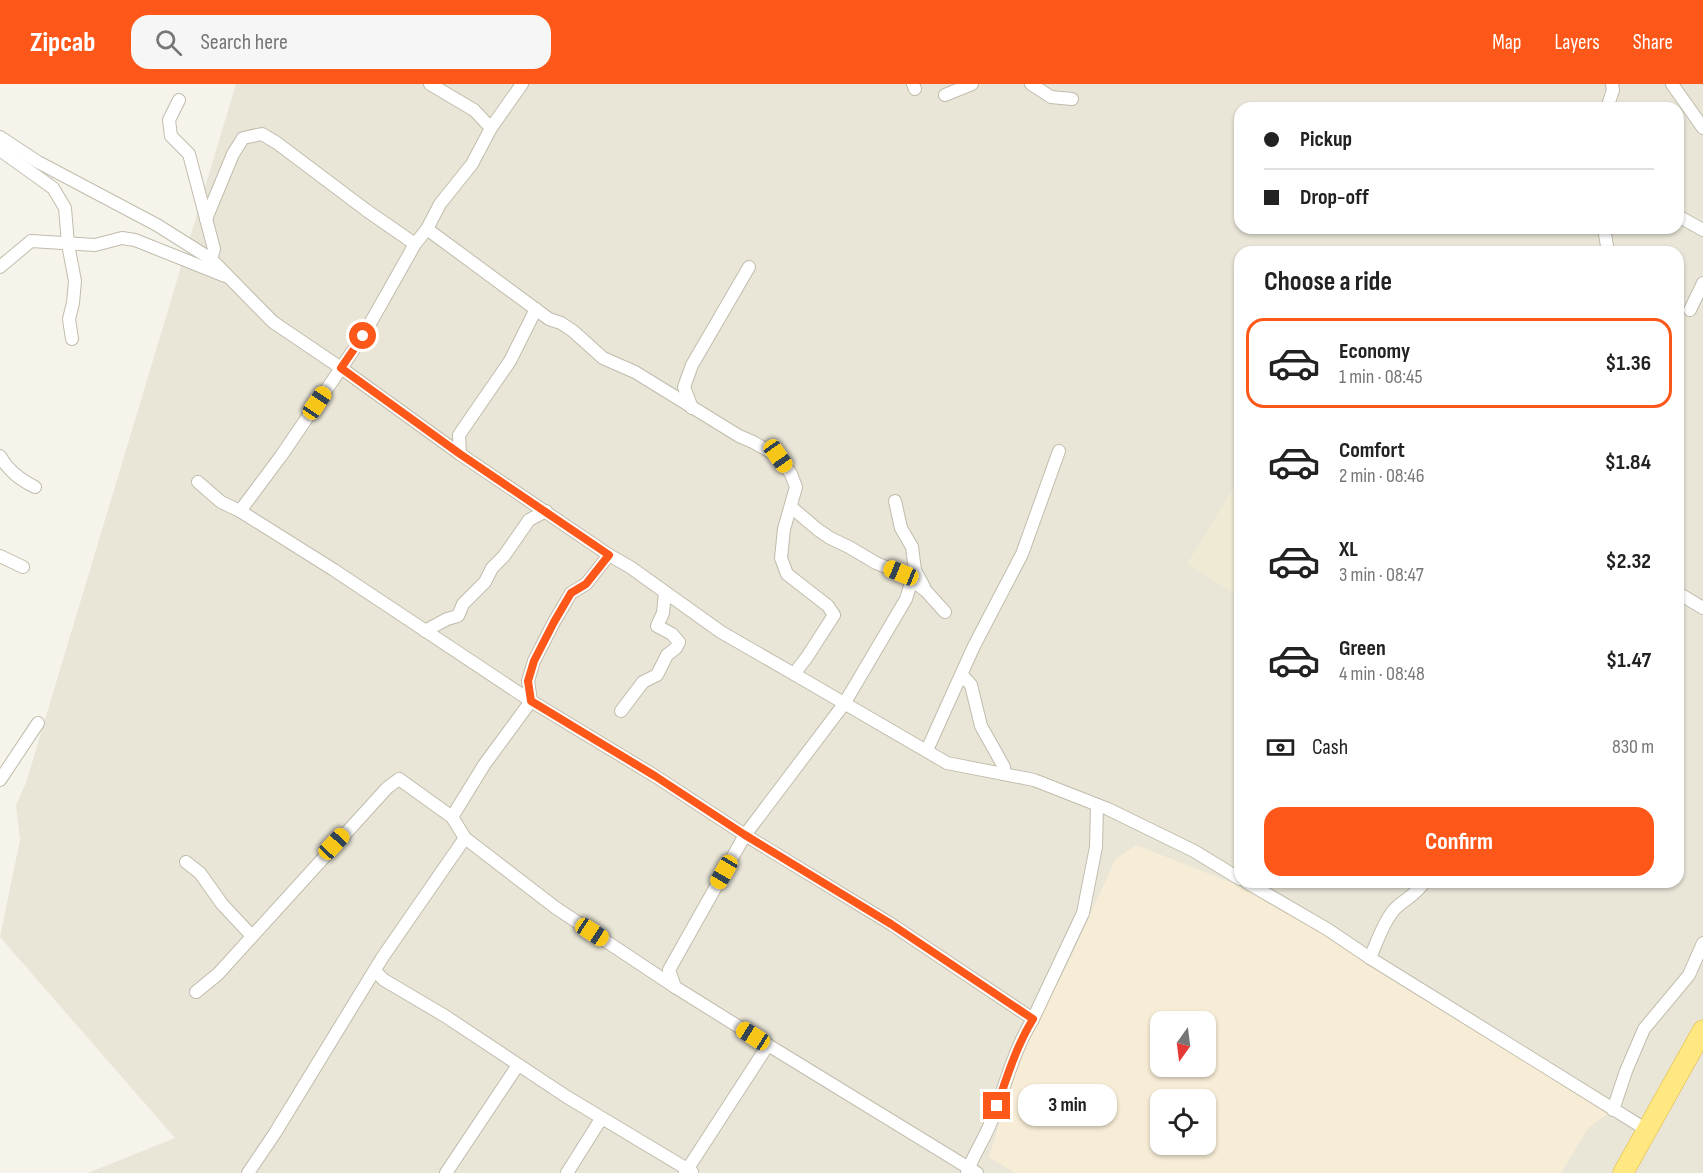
<!DOCTYPE html>
<meta charset="utf-8">
<style>
body{margin:0;font-family:"Sofia Sans Condensed",sans-serif;background:#f6f6f6;color:#222;height:100vh;display:flex;flex-direction:column;font-size:22px;white-space:nowrap}
*{box-sizing:border-box;margin:0}
p{font-size:20px;color:#767676}
.icon{flex:none;width:33px;height:33px;fill:none;stroke:currentColor;stroke-width:2;stroke-linecap:round;stroke-linejoin:round}
.map{position:relative;flex:1;overflow:hidden}
.side{position:absolute;left:1234px;top:162px;width:450px;height:642px;display:flex;flex-direction:column;background:#fff;border-radius:18px;box-shadow:0 2px 4px #0004}
.side>*{flex:none}
.top-card{position:absolute;left:1234px;top:18px;width:450px;height:132px;border-radius:18px;box-shadow:0 2px 4px #0004;display:grid;align-content:center;height:132px;padding:0 30px;background:#fff}
.needle{width:39px;rotate:194deg}
.fabs{position:absolute;left:1150px;top:927px;display:grid;gap:12px}
.fabs a{display:grid;place-items:center;width:66px;height:66px;border-radius:12px;background:#fff;box-shadow:0 2px 4px #0004;font-size:30px}
.end{position:absolute;width:27px;height:27px;margin:-14px;border:8px solid #fd581a;background:#fff;box-shadow:0 0 0 3px #fff}
.from{border-radius:50%}
.bubble{position:absolute;height:42px;border-radius:18px;background:#fff;box-shadow:0 2px 4px #0004;font-size:20px;font-weight:700;line-height:42px;text-align:center}
.car{position:absolute;width:18px;height:36px;margin:-18px -9px;border-radius:8px;box-shadow:0 0 4px 2px #0007;background:linear-gradient(#f5c518 24%,#345 0 40%,#f5c518 0 76%,#345 0 86%,#f5c518 0)}
.top-card b{display:flex;align-items:center;gap:21px;height:57px;font-size:22px}
.top-card b+b{border-top:2px solid #e0e0e0}
.top-card i{width:15px;height:15px;background:#222}
ul{padding:0;list-style:none}
li{display:flex;align-items:center;gap:18px;height:90px;margin:0 12px 9px;padding:0 18px;border:3px solid transparent;border-radius:18px}
li div{flex:1}
li b{display:block;font-size:22px}
li em{font-style:normal;font-weight:700}
li.current{border-color:#fd581a}
li>.icon{width:54px;height:54px;stroke-width:1.5}
h2{padding:0 30px;font-size:27px;line-height:72px}
.pay{display:flex;align-items:center;gap:15px;height:66px;padding:0 30px;font-size:22px}
.pay p{margin-inline-start:auto}
.button{display:flex;gap:12px;margin-top:auto;padding:12px 30px}
.button a{flex:1;height:69px;border-radius:18px;background:#fd581a;color:#fff;font-size:24px;font-weight:700;line-height:69px;text-align:center}
header{display:flex;align-items:center;gap:36px;box-sizing:border-box;height:84px;padding:0 30px;background:#fd581a;color:#fff}
header strong{font-size:28px}
nav{display:flex;gap:33px;margin-inline-start:auto;font-size:21px}
.search{width:420px;height:54px;background:#f6f6f6;display:flex;align-items:center;gap:15px;box-sizing:border-box;padding:0 21px;border-radius:18px;color:#767676;font-size:22px}
.map>svg:first-child{display:block}
.residential{fill:#e9e6d8;fill-rule:evenodd}
.commercial{fill:#f7edd6;fill-rule:evenodd}
.education{fill:#eeead4}
.lines{fill:none;stroke-linecap:round;stroke-linejoin:round}
.minor-casing{stroke:#c1bcac;stroke-width:14}
.trunk-casing{stroke:#e0b739;stroke-width:21}
.minor{stroke:#fff;stroke-width:12}
.trunk{stroke:#ffe782;stroke-width:20}
.route{stroke:#fd581a;stroke-width:8}
</style>
<header>
<strong>Zipcab</strong>
<div class="search"><svg class="icon" aria-label="search" viewBox="0 0 24 24"><circle cx="10" cy="10" r="6"/><path d="M15 15l6 6"/></svg>Search here</div>
<nav><a>Map</a><a>Layers</a><a>Share</a></nav>
</header>
<div class="map">
<svg width="1703" height="1089" viewBox="0 0 1703 1089">
<rect width="100%" height="100%" fill="#f5f3ea"/>
<path class="residential" d="M 236,0 L 1703,0 L 1703,1089 L 88,1089 L 175,1054 L 0,853 L 20,756 L 16,721 L 26,699 ZM 1240,24 L 1678,24 L 1678,144 L 1240,144 ZM 1240,168 L 1678,168 L 1678,798 L 1240,798 ZM 1161,938 L 1206,938 L 1206,982 L 1161,982 ZM 1161,1016 L 1206,1016 L 1206,1060 L 1161,1060 Z"/>
<path class="commercial" d="M 1136,761 L 1280,818 L 1613,1026 L 1589,1043 L 1561,1089 L 1015,1089 L 989,1073 L 1025,960 L 1068,880 L 1115,776 ZM 1161,938 L 1206,938 L 1206,982 L 1161,982 ZM 1161,1016 L 1206,1016 L 1206,1060 L 1161,1060 Z"/>
<path class="education" d="M 1240,393 L 1240,513 L 1187,480 Z"/>
<g class="lines">
<defs>
<g id="minor">
<path d="M 430,0 L 474,26 L 491,44 L 472,80 L 440,120 L 427,145 L 549,235 L 561,239 L 573,247 L 603,274 L 635,288 L 739,352 L 753,358 L 778,372 L 791,390 L 796,403 L 784,445 L 781,474 L 787,490 L 828,522 L 834,531 L 807,573 L 794,590 L 947,679 L 1034,696 L 1108,725 L 1194,767 L 1240,795"/>
<path d="M 913,0 L 915,5"/>
<path d="M 1031,0 L 1051,13 L 1072,15"/>
<path d="M 1672,0 L 1703,44"/>
<path d="M 945,11 L 972,0"/>
<path d="M 179,16 L 169,36 L 171,52 L 189,70 L 214,165 L 211,175"/>
<path d="M 1607,24 L 1613,6 L 1612,0"/>
<path d="M 491,44 L 522,0"/>
<path d="M 0,53 L 38,78 L 157,141 L 211,175 L 273,238 L 341,284 L 460,370 L 609,471 L 630,483 L 721,548 L 794,590"/>
<path d="M 0,66 L 53,104 L 65,124 L 68,160 L 75,197 L 73,219 L 69,235 L 72,255"/>
<path d="M 1678,132 L 1703,146"/>
<path d="M 206,135 L 233,70 L 243,54 L 262,50 L 277,59 L 366,126 L 415,160"/>
<path d="M 1604,144 L 1608,168"/>
<path d="M 0,183 L 31,157 L 95,161 L 122,154 L 135,156 L 225,192"/>
<path d="M 1690,226 L 1703,199"/>
<path d="M 692,324 L 684,303 L 692,281 L 749,183"/>
<path d="M 460,370 L 459,351 L 510,277 L 536,225"/>
<path d="M 0,372 C 9,387 19,395 35,403"/>
<path d="M 198,398 L 221,418 L 240,427 L 334,486 L 531,617 L 655,692 L 745,751 L 891,840 L 1033,935"/>
<path d="M 895,417 L 901,444 L 912,463 L 915,486 L 924,503"/>
<path d="M 791,423 L 817,445 L 830,454 L 849,463 L 876,479 L 901,489 L 912,496 L 926,507 L 945,528"/>
<path d="M 240,427 L 281,372 L 363,252 L 415,160 L 427,145"/>
<path d="M 0,472 L 23,483"/>
<path d="M 1678,509 L 1703,524"/>
<path d="M 425,547 L 447,535 L 458,532 L 463,520 L 485,498 L 492,484 L 504,472 L 529,436 L 546,427"/>
<path d="M 962,591 L 971,601 L 981,642 L 1004,683 L 1004,690"/>
<path d="M 621,627 L 643,598 L 657,591 L 667,571 L 676,564 L 679,558 L 672,550 L 657,542 L 663,529 L 665,508"/>
<path d="M 927,666 L 974,562 L 1022,470 L 1059,367"/>
<path d="M 0,696 L 38,639"/>
<path d="M 452,733 L 484,681 L 531,617 L 528,597 L 534,577 L 554,538 L 571,509 L 586,500 L 609,471"/>
<path d="M 186,778 L 200,789 L 222,820 L 251,851"/>
<path d="M 1246,798 L 1327,845 L 1370,874 L 1647,1046"/>
<path d="M 1370,874 C 1377,858 1382,841 1393,827 C 1402,816 1417,811 1424,798"/>
<path d="M 375,887 L 384,896 L 445,932 L 567,1013 L 692,1088"/>
<path d="M 675,903 L 669,886 L 745,751 L 844,620 L 906,515 L 912,496"/>
<path d="M 196,908 L 218,890 L 387,704 L 399,695 L 452,733 L 465,754 L 556,824 L 675,903 L 768,961"/>
<path d="M 1613,1026 L 1626,987 L 1644,945 L 1689,891 L 1703,859"/>
<path d="M 248,1089 L 275,1049 L 382,874 L 465,754"/>
<path d="M 446,1089 L 518,981"/>
<path d="M 567,1089 L 601,1035"/>
<path d="M 685,1089 L 768,961 L 977,1089"/>
<path d="M 967,1089 C 973,1071 984,1056 991,1038 C 1005,1004 1013,967 1033,935 L 1083,829 L 1096,763 L 1097,721"/>
</g>
<path id="trunk" d="M 1623,1089 L 1703,946"/>
</defs>
<use href="#minor" class="minor-casing"/>
<use href="#trunk" class="trunk-casing"/>
<use href="#minor" class="minor"/>
<use href="#trunk" class="trunk"/>
</g>
<g class="lines">
<path class="route" d="M 363,252 L 341,284 L 460,370 L 609,471 L 586,500 L 571,509 L 554,538 L 534,577 L 528,597 L 531,617 L 655,692 L 745,751 L 891,840 L 1033,935 C 1017,961 1007,992 997,1022"/>
</g>
</svg>
<div class="fabs">
<a><svg class="needle" viewBox="-14 -14 28 28"><path d="M0-13l5 13h-10z" fill="#e53935"/><path d="M0 13l5-13h-10z" fill="#767676"/></svg></a>
<a><svg class="icon" aria-label="locate" viewBox="0 0 24 24"><circle cx="12" cy="12" r="6"/><path d="M12 2v4M12 18v4M2 12h4M18 12h4"/></svg></a>
</div>
<i class="end from" style="left:363px;top:252px"></i>
<i class="end" style="left:997px;top:1022px"></i>
<div class="bubble" style="left:1018px;top:1000px;width:99px">3 min</div>
<i class="car" style="left:317px;top:319px;rotate:34deg"></i>
<i class="car" style="left:778px;top:372px;rotate:145deg"></i>
<i class="car" style="left:901px;top:489px;rotate:292deg"></i>
<i class="car" style="left:334px;top:760px;rotate:43deg"></i>
<i class="car" style="left:724px;top:788px;rotate:210deg"></i>
<i class="car" style="left:592px;top:848px;rotate:123deg"></i>
<i class="car" style="left:753px;top:952px;rotate:302deg"></i>
<div class="top-card">
<b><i class="from"></i>Pickup</b>
<b><i></i>Drop-off</b>
</div>
<section class="side">
<h2>Choose a ride</h2>
<ul>
<li class="current"><svg class="icon" aria-label="car" viewBox="0 0 24 24"><path d="M5 17H2v-5l4-1 3-4h7l3 4 3 1v5h-3M9 17h6M6 11h13"/><circle cx="7" cy="17" r="2"/><circle cx="17" cy="17" r="2"/></svg><div><b>Economy</b><p>1 min · 08:45</p></div><em>$1.36</em></li>
<li><svg class="icon" aria-label="car" viewBox="0 0 24 24"><path d="M5 17H2v-5l4-1 3-4h7l3 4 3 1v5h-3M9 17h6M6 11h13"/><circle cx="7" cy="17" r="2"/><circle cx="17" cy="17" r="2"/></svg><div><b>Comfort</b><p>2 min · 08:46</p></div><em>$1.84</em></li>
<li><svg class="icon" aria-label="car" viewBox="0 0 24 24"><path d="M5 17H2v-5l4-1 3-4h7l3 4 3 1v5h-3M9 17h6M6 11h13"/><circle cx="7" cy="17" r="2"/><circle cx="17" cy="17" r="2"/></svg><div><b>XL</b><p>3 min · 08:47</p></div><em>$2.32</em></li>
<li><svg class="icon" aria-label="car" viewBox="0 0 24 24"><path d="M5 17H2v-5l4-1 3-4h7l3 4 3 1v5h-3M9 17h6M6 11h13"/><circle cx="7" cy="17" r="2"/><circle cx="17" cy="17" r="2"/></svg><div><b>Green</b><p>4 min · 08:48</p></div><em>$1.47</em></li>
</ul>
<div class="pay"><svg class="icon" aria-label="cash" viewBox="0 0 24 24"><path d="M3 7h18v10H3z"/><circle cx="12" cy="12" r="2"/></svg>Cash<p>830 m</p></div>
<div class="button"><a>Confirm</a></div>
</section>
</div>
